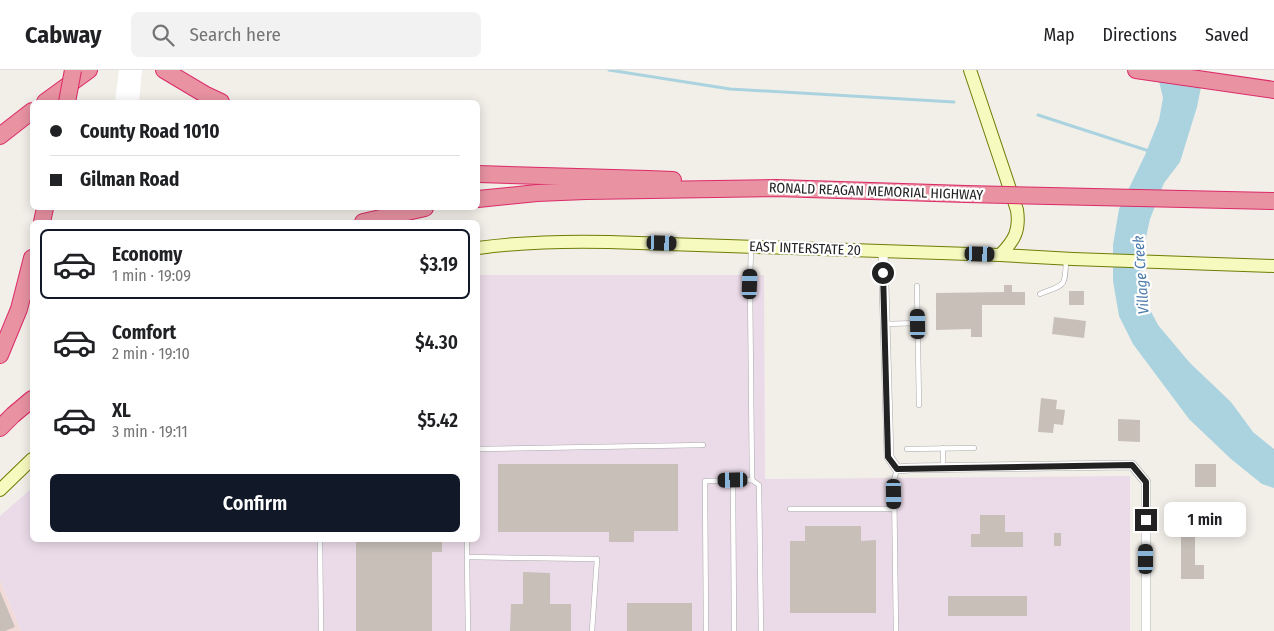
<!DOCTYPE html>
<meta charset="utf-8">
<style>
body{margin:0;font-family:"Fira Sans Condensed",sans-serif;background:#f2f2f2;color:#202124;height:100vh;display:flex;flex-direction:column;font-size:19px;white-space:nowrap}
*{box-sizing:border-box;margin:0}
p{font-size:16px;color:#757577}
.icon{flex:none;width:28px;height:28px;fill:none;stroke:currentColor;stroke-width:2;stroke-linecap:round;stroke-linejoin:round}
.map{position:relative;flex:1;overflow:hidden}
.side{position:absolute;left:30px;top:150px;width:450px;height:322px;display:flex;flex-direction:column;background:#fff;border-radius:8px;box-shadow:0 2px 12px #0003}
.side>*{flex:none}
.top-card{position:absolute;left:30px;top:30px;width:450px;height:110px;border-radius:8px;box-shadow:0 2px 12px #0003;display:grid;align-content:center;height:110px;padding:0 20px;background:#fff}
.end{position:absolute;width:22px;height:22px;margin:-11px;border:6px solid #222;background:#fff;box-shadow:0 0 0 2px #fff}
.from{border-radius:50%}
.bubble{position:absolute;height:35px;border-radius:8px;background:#fff;box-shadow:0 2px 12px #0003;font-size:16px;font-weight:600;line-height:35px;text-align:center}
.car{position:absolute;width:15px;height:30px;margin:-15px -8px;border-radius:6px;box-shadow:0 0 4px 1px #0007;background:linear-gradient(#222 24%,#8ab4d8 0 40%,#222 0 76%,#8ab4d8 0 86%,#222 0)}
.top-card b{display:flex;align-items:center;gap:18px;height:48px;font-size:19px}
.top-card b+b{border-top:1px solid #e0e0e0}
.top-card i{width:12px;height:12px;background:#202124}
ul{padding:9px 0 0;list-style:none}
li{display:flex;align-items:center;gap:15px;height:70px;margin:0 10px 8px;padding:0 10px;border:2px solid transparent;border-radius:8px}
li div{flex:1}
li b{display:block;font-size:19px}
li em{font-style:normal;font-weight:600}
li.on{border-color:#111827}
li>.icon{width:45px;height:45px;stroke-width:1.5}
.button{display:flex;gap:10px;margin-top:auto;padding:10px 20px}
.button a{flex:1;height:58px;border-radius:8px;background:#111827;color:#fff;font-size:20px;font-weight:600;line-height:58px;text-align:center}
header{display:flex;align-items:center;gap:30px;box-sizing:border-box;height:70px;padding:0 25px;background:#fff;border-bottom:1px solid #e0e0e0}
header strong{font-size:24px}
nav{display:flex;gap:28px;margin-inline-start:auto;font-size:18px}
.search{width:350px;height:45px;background:#f2f2f2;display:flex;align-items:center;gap:12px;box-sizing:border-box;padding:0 18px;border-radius:8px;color:#757577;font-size:19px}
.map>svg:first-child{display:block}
.commercial{fill:#f2dad9}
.industrial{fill:#ebdbe8}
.water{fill:#aad3df}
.pier{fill:#fff}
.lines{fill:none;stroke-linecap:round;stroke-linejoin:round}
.stream{stroke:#aad3df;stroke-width:3}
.building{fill:#c7bfb8}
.service-casing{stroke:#a9a9a9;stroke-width:5.5}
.minor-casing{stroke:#a9a9a9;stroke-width:10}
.secondary-casing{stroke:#707d05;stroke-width:14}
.motorway-casing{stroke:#dc2a67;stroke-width:18}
.service{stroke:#fff;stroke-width:4.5}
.minor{stroke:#fff;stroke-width:9}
.secondary{stroke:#f7fabf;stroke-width:12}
.motorway{stroke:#e892a2;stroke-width:16}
.motorway-bridge-casing{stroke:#dc2a67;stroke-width:18;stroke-linecap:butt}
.motorway-bridge{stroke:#e892a2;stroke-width:16}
.route{stroke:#222;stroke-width:6}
.labels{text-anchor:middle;stroke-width:4.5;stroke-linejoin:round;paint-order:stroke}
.street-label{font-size:14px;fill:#222;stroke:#fff}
.water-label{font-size:15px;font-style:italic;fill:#4a7aab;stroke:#fff}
</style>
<header>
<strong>Cabway</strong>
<div class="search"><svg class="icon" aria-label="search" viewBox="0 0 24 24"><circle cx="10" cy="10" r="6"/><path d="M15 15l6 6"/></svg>Search here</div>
<nav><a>Map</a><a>Directions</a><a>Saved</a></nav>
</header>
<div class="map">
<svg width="1274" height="561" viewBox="0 0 1274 561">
<rect width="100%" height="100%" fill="#f2efe9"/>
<path class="commercial" d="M 0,510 L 21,561 L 0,561 Z"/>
<path class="industrial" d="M 478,205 L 764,205 L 765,409 L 1130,406 L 1130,561 L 21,561 L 0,510 L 0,446 L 32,418 L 32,470 L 478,470 Z"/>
<path class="water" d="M 1155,0 L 1200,0 L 1203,7 L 1197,37 L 1180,92 L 1164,113 L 1150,149 L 1143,181 L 1142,210 L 1144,228 L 1158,255 L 1190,293 L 1231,332 L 1253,362 L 1274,379 L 1274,418 L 1262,414 L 1231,389 L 1189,349 L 1133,274 L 1119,246 L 1113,211 L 1113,175 L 1119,139 L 1145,85 L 1159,50 L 1163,28 L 1159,11 Z"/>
<path class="pier" d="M 119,0 L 142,0 L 139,32 L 115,32 Z"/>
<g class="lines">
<g class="stream">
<path d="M 609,0 L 730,19 L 954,32"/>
<path d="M 1038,45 L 1149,81"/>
</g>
</g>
<g class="building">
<path d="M 1004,215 L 1012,215 L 1012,222 L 1025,222 L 1025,235 L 982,235 L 982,267 L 971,267 L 971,259 L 936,260 L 936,223 L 1004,222 Z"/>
<rect x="1069" y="221" width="15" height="14"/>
<path d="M 1054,247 L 1086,251 L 1084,268 L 1052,264 Z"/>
<path d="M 1041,328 L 1057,330 L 1056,339 L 1065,340 L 1063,355 L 1054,354 L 1053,363 L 1038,362 Z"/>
<path d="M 1118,349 L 1140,350 L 1140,372 L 1118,371 Z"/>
<path d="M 498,394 L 678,394 L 678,461 L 634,461 L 634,472 L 609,472 L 609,462 L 498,462 Z"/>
<rect x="1195" y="394" width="21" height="23"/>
<path d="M 1181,435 L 1214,435 L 1214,450 L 1208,450 L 1208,461 L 1195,461 L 1195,495 L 1204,495 L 1204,509 L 1181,509 Z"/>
<path d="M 980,445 L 1005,445 L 1005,462 L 1023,462 L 1023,477 L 971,477 L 971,464 L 980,464 Z"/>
<path d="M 805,456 L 861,456 L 861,471 L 876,470 L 876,543 L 790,543 L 790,471 L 805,471 Z"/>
<rect x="1054" y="463" width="7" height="13"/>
<path d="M 356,470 L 442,470 L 442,482 L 432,482 L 432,561 L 356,561 Z"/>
<path d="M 523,502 L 550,503 L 550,534 L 571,534 L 571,561 L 510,561 L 511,534 L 523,534 Z"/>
<path d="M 0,521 L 15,557 L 5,561 L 0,561 Z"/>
<rect x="948" y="526" width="79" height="20"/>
<rect x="627" y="533" width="65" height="28"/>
</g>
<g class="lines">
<defs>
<g id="service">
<path d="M 751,177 L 750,214 L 752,410"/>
<path d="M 917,216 L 919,335"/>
<path d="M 1040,224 C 1065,214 1065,218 1066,191"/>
<path d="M 885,254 L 918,253"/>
<path d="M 943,378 L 943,397"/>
<path d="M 478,379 L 703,375"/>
<path d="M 907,379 L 974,378"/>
<path d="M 733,410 L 734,561"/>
<path d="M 790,439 L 894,439"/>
<path d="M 320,470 L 321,561"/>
<path d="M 467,470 L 467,487 L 597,489 L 592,561"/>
<path d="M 467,487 L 468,561"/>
<path d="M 706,561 L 705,411 L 752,410 L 759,415 L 761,561"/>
<path d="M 896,561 L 894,410 L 897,399"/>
</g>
<path id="minor" d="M 883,181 L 889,387 L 897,399 L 910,398 L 1132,395 L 1146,412 L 1146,561"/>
<g id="secondary">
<path d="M 970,0 L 1017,140 C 1020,160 1015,170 1000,185"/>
<path d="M 478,178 C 521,172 565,171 609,172 L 1000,185 L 1073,189 L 1274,196"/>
<path d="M 0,420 L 32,389"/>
</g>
<g id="motorway">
<path d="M 164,0 L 206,25 L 221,32"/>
<path d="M 1136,0 L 1274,20"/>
<path d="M 45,32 L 89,0"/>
<path d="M 0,66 L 32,41"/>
<path d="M 478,104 L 648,109 L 673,110"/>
<path d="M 478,129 L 537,123 L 586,121 L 776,118 L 966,124"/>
<path d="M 42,152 L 45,138"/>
<path d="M 363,152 L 425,138"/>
<path d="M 0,285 L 19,239 L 32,188"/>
<path d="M 0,358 L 13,345 L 32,329"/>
</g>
</defs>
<use href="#service" class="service-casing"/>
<use href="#minor" class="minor-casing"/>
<use href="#secondary" class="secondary-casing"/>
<use href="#motorway" class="motorway-casing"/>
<use href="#service" class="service"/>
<use href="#minor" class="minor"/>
<use href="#secondary" class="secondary"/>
<use href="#motorway" class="motorway"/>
<defs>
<g id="motorway-bridge">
<path d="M 67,32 L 73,0"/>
<path d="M 966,124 L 1274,131"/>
</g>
</defs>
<use href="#motorway-bridge" class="motorway-bridge-casing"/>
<use href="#motorway-bridge" class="motorway-bridge"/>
</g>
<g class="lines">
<path class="route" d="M 883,203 L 888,387 L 897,399 L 1132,395 L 1146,412 L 1146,450"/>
</g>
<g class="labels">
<g class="street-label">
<text transform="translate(876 121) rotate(2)" y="5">RONALD REAGAN MEMORIAL HIGHWAY</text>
<text transform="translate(805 178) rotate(2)" y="5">EAST INTERSTATE 20</text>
</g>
<g class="water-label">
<text transform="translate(1141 205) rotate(-94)" y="5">Village Creek</text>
</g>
</g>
</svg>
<i class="end from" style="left:883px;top:203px"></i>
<i class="end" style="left:1146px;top:450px"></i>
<div class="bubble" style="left:1164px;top:432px;width:82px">1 min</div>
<i class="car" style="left:662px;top:173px;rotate:92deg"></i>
<i class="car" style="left:980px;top:184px;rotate:92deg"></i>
<i class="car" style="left:750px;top:214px;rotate:2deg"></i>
<i class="car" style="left:918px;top:254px;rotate:359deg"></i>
<i class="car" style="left:733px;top:410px;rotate:269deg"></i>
<i class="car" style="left:894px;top:424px;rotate:179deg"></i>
<i class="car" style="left:1146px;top:489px;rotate:0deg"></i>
<div class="top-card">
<b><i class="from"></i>County Road 1010</b>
<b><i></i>Gilman Road</b>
</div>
<section class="side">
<ul>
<li class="on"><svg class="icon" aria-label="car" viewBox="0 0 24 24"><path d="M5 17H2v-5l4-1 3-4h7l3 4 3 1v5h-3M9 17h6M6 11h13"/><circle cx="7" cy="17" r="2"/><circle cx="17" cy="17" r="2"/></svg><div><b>Economy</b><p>1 min · 19:09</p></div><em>$3.19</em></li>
<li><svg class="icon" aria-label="car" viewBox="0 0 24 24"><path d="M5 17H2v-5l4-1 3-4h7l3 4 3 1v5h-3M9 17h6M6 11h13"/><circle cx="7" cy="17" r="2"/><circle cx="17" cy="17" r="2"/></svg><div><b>Comfort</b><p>2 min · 19:10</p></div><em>$4.30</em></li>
<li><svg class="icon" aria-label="car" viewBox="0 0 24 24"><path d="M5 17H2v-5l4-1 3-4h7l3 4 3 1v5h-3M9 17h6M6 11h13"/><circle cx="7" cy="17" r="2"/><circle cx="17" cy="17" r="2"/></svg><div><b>XL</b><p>3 min · 19:11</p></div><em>$5.42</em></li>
</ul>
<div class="button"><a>Confirm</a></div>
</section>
</div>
